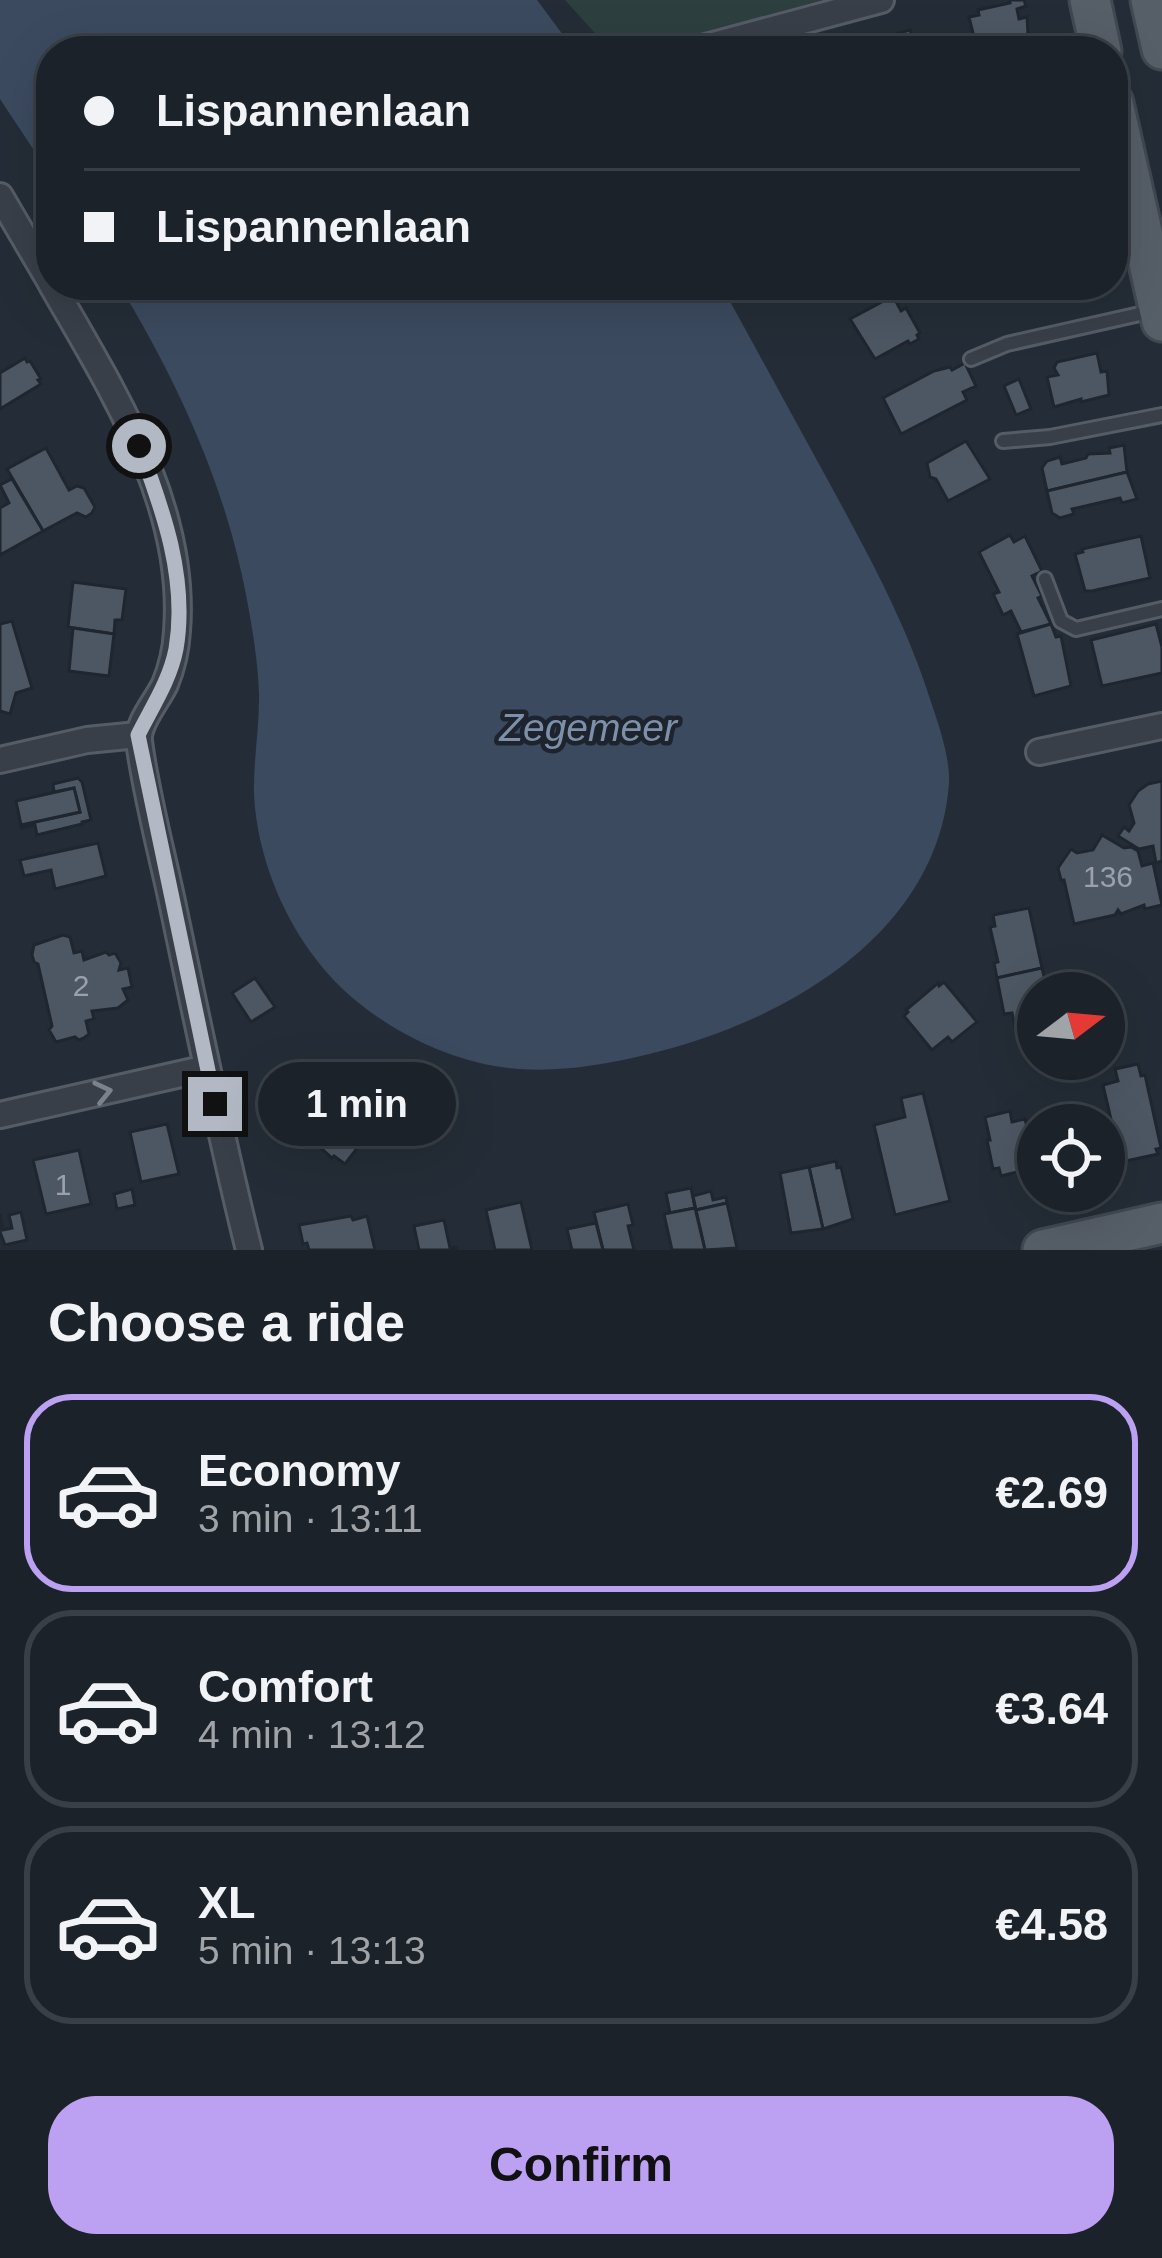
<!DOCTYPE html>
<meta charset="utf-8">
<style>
body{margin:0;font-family:Arial,sans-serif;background:#282f35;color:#f1f3f6;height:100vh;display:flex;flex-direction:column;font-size:45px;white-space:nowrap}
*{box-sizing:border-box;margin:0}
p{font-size:39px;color:#a0a4a8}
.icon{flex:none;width:66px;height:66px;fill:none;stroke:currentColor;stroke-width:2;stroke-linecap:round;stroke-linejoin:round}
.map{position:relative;height:1250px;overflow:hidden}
.drawer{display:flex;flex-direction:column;background:#1b2229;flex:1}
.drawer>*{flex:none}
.hud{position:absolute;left:36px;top:36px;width:1092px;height:264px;border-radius:48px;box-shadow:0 12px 48px #0002,0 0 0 3px #393f46;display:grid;align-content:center;height:264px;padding:0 48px;background:#1b2229}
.needle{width:78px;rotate:74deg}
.buttons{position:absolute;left:1017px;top:972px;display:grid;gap:24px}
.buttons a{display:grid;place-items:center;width:108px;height:108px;border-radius:50%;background:#1b2229;box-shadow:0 12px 48px #0002,0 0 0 3px #393f46;font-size:60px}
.end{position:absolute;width:54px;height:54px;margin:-27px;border:15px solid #b3b9c4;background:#111;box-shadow:0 0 0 6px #111}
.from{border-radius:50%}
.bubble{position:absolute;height:84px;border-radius:42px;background:#1b2229;box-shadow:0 12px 48px #0002,0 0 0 3px #393f46;font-size:39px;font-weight:700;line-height:84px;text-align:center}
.hud b{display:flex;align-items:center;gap:42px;height:114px;font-size:45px}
.hud b+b{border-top:3px solid #393f46}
.hud i{width:30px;height:30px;background:#f1f3f6}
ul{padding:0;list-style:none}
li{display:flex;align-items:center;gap:36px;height:198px;margin:0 24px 18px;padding:0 24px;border:6px solid #393f46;border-radius:48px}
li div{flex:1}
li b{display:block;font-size:45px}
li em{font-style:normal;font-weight:700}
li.active{border-color:#bca0f2}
li>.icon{width:108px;height:108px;stroke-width:1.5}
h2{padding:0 48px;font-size:54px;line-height:144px}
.action{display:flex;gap:24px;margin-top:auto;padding:24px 48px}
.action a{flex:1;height:138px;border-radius:48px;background:#bca0f2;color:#111;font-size:48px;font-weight:700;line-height:138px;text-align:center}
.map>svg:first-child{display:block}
.green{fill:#2d3f3f}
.water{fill:#3c4a5f}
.building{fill:#4d5763;stroke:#1f262f;stroke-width:3}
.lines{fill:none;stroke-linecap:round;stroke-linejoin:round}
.service-casing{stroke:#565c66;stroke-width:18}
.minor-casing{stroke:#565c66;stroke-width:30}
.primary-casing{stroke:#414851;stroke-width:45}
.service{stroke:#383f48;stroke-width:12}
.minor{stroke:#383f48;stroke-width:24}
.primary{stroke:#565e68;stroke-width:39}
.oneway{stroke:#7c828c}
.route{stroke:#b3b9c4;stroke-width:15}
.labels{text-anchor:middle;stroke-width:9;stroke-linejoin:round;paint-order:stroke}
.number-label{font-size:30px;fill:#9aa0ac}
.water-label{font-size:39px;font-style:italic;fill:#7e90a9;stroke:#1d242d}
</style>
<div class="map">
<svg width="1162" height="1250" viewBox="0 0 1162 1250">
<rect width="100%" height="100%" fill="#242d37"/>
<path class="green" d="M 565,0 L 822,0 L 639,51 L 611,51 Z"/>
<g class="water">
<path d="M 0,0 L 537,0 L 575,51 L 51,51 L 51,176 L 0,99 Z"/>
<path d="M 119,285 L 721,285 C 758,352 794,419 831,486 C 869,556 907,625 931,702 C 939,726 950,757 949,783 C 938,937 779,1024 645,1055 C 599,1066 549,1074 501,1067 C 437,1058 364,1018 323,968 C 286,924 261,865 255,808 C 251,770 260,731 259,693 C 258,666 254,638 249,611 C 229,493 181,387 119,285 Z"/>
</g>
<g class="building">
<path d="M 1009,0 L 1024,0 L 1026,6 L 1017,9 L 1019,19 L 1027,17 L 1028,34 L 976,45 L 969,17 L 979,15 L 978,10 L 1010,3 Z"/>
<path d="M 910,30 L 915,51 L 845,51 L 844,48 Z"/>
<path d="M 1028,34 L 1032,50 L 986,51 L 984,43 Z"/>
<path d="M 1006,285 L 1073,285 L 1055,289 L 1057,295 L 1034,300 L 1033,294 L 1026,296 L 1026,293 L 1009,296 Z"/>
<path d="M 893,296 L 901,311 L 906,308 L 920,333 L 917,335 L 919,339 L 910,344 L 908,341 L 875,359 L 850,319 Z"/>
<path d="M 1097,353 L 1101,372 L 1107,371 L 1109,395 L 1081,402 L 1081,399 L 1054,407 L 1047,377 L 1058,375 L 1054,368 L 1057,362 Z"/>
<path d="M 25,358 L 27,362 L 30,361 L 41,379 L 38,380 L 41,384 L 0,409 L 0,373 Z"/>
<path d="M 965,363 L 976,386 L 963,392 L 967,400 L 901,434 L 883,398 L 934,371 L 950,367 L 952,370 Z"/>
<path d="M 1019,379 L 1031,409 L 1016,415 L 1004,386 Z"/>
<path d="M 966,441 L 990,479 L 948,501 L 936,479 L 930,477 L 927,463 Z"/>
<path d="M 1124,445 L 1127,472 L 1047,491 L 1042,468 L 1047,461 L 1060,457 L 1062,464 L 1086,458 L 1088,454 L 1110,453 L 1109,448 Z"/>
<path d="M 46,448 L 69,490 L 77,486 L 84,488 L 95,507 L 92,513 L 86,517 L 77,513 L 43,531 L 7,469 Z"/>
<path d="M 1127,472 L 1137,499 L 1122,503 L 1120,498 L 1072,509 L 1074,514 L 1060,518 L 1052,513 L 1047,491 Z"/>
<path d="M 12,479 L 43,531 L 0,555 L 0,508 L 9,503 L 0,485 Z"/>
<path d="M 1010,535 L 1014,542 L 1025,536 L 1042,571 L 1032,576 L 1042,596 L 1038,598 L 1051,624 L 1021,632 L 1011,611 L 1003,615 L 993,594 L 999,592 L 979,552 Z"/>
<path d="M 1141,536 L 1150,578 L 1092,591 L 1085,591 L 1075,554 L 1083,552 L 1082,549 Z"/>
<path d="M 73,582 L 126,589 L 122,620 L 115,620 L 114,634 L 68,627 Z"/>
<path d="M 12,621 L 32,688 L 16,693 L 10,714 L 0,711 L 0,624 Z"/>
<path d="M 1051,624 L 1056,637 L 1061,636 L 1071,686 L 1034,696 L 1017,634 Z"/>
<path d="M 1156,624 L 1162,647 L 1162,673 L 1102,686 L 1091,640 Z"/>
<path d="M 73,628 L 114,634 L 109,676 L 69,671 Z"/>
<path d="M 78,778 L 82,782 L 91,820 L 82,822 L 82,824 L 37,835 L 35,825 L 22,828 L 21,825 L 80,812 L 74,788 L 54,792 L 53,784 Z"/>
<path d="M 1162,781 L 1162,861 L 1156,863 L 1153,846 L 1139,849 L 1118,836 L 1124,827 L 1129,831 L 1134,823 L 1129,805 L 1138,791 L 1148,784 Z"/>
<path d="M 74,788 L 80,812 L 21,825 L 16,801 Z"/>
<path d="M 1102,835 L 1124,848 L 1131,847 L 1138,851 L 1142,866 L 1153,863 L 1162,905 L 1145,909 L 1144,905 L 1121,914 L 1118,910 L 1115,915 L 1074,924 L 1064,880 L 1061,880 L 1058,868 L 1071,849 L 1077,853 L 1093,850 Z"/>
<path d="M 98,843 L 106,876 L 55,889 L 51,870 L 24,876 L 20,860 Z"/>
<path d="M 1029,908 L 1042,968 L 997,978 L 994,963 L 998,962 L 990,927 L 995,926 L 993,915 Z"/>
<path d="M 63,935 L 70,937 L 74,953 L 82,951 L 84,960 L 106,952 L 109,955 L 115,953 L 121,963 L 119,970 L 128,968 L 132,987 L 123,989 L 128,1000 L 118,1008 L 92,1011 L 94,1019 L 86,1021 L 89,1034 L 84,1038 L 79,1040 L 75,1037 L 56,1042 L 49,1030 L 52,1026 L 38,964 L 34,962 L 32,955 L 34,945 Z"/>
<path d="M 1042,968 L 1048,993 L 1038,993 L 1038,1022 L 1015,1027 L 1012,1013 L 1004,1014 L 997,978 Z"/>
<path d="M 255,978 L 275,1007 L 251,1022 L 232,993 Z"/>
<path d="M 944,982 L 977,1022 L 952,1042 L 948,1037 L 932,1050 L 904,1016 L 908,1012 L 906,1010 L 938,983 L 939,986 Z"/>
<path d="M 1138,1064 L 1141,1076 L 1145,1075 L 1161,1148 L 1156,1149 L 1158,1154 L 1126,1161 L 1125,1157 L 1120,1158 L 1103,1085 L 1118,1081 L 1115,1069 Z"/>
<path d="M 316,1072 L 327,1080 L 335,1079 L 350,1089 L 312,1140 L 289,1127 L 291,1124 L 279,1116 L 293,1098 L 292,1086 L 301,1074 Z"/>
<path d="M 349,1091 L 378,1113 L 381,1130 L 371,1144 L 358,1147 L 345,1164 L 334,1156 L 332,1158 L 312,1140 Z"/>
<path d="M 923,1093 L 950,1201 L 895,1215 L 874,1125 L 905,1117 L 901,1098 Z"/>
<path d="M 1010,1111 L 1012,1122 L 1025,1119 L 1037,1168 L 1031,1169 L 1032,1173 L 1018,1176 L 1017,1172 L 1001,1176 L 999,1168 L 993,1169 L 987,1140 L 990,1140 L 985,1117 Z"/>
<path d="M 1047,1121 L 1049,1125 L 1038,1125 L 1037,1168 L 1027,1126 Z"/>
<path d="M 167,1124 L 179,1174 L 141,1182 L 130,1132 Z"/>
<path d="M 79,1150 L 91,1204 L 46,1214 L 33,1160 Z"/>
<path d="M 836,1161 L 837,1168 L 841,1167 L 853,1219 L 823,1229 L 809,1167 Z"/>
<path d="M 809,1167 L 823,1229 L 791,1233 L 780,1173 Z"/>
<path d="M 691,1188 L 695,1208 L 670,1213 L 666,1193 Z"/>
<path d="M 132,1189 L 135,1205 L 117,1209 L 114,1194 Z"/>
<path d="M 711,1191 L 713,1200 L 726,1197 L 727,1203 L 696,1210 L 693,1196 Z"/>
<path d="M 521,1202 L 532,1250 L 495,1250 L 486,1210 Z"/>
<path d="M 727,1203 L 737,1248 L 705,1250 L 696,1210 Z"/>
<path d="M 628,1204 L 633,1225 L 628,1226 L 634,1250 L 603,1250 L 594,1212 Z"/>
<path d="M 695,1208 L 705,1250 L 672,1250 L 664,1214 Z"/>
<path d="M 21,1212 L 27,1240 L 5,1245 L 0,1232 L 0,1214 L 3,1230 L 12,1228 L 9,1215 Z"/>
<path d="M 351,1216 L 353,1220 L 367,1216 L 375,1250 L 309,1250 L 307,1243 L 303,1244 L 299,1225 Z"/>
<path d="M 444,1220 L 450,1248 L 456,1247 L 457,1250 L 419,1250 L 414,1226 Z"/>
<path d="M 596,1223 L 603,1250 L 572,1250 L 567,1229 Z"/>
</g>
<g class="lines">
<defs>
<g id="service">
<path d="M 971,359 L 1007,344 L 1153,311"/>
<path d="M 1003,441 L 1050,437 L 1162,415"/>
<path d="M 1045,579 L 1061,621 L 1076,629 L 1162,609"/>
</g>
<g id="minor">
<path d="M 691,51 L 881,0"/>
<path d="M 0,196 L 51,283"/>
<path d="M 52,285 C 112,390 187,505 177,631 C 176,650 172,667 165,684 C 157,701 137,723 139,741 C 146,796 163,857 174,911 C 198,1025 221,1138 249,1250"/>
<path d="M 1039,752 L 1162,726"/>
<path d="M 0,760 L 87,740 L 138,735"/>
<path d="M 0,1115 L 207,1068"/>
</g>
<g id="primary">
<path d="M 1090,0 L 1101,51"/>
<path d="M 1151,0 L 1162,49"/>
<path d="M 1113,103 L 1162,321"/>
<path d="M 1043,1250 L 1162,1223"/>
</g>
</defs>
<use href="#service" class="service-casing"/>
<use href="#minor" class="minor-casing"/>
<use href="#primary" class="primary-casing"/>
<use href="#service" class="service"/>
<use href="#minor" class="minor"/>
<use href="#primary" class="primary"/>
</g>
<defs><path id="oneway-chevron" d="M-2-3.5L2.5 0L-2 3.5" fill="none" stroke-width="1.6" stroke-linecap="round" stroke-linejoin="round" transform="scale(3)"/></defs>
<use class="oneway" href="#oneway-chevron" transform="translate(103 1092) rotate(-13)"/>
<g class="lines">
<path class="route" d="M 139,446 C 163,510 188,579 176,649 C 170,680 152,707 138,735 L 215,1104"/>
</g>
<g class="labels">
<g class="number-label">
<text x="1108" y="887">136</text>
<text x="81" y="996">2</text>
<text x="63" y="1195">1</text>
</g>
<g class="water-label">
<text x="588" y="741">Zegemeer</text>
</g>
</g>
</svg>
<div class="buttons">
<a><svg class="needle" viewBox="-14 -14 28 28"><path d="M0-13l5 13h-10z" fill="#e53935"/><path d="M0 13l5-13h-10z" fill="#a0a4a8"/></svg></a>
<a><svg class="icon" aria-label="locate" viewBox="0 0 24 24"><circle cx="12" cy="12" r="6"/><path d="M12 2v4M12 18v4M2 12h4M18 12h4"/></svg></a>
</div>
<i class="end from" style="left:139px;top:446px"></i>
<i class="end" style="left:215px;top:1104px"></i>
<div class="bubble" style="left:258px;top:1062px;width:198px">1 min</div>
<div class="hud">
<b><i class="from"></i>Lispannenlaan</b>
<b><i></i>Lispannenlaan</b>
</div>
</div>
<section class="drawer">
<h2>Choose a ride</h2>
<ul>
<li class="active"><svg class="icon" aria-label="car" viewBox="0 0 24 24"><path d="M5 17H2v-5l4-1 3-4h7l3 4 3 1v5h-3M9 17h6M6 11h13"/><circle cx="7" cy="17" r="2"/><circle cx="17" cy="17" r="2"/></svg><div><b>Economy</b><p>3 min · 13:11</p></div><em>€2.69</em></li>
<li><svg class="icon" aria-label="car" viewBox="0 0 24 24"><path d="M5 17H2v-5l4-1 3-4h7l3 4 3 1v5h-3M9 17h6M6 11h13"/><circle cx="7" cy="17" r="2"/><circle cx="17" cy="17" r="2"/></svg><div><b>Comfort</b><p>4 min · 13:12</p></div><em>€3.64</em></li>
<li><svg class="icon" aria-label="car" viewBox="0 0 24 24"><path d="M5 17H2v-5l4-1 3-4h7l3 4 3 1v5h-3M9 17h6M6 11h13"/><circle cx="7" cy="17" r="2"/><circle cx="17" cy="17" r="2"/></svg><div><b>XL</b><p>5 min · 13:13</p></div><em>€4.58</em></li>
</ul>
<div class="action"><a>Confirm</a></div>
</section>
